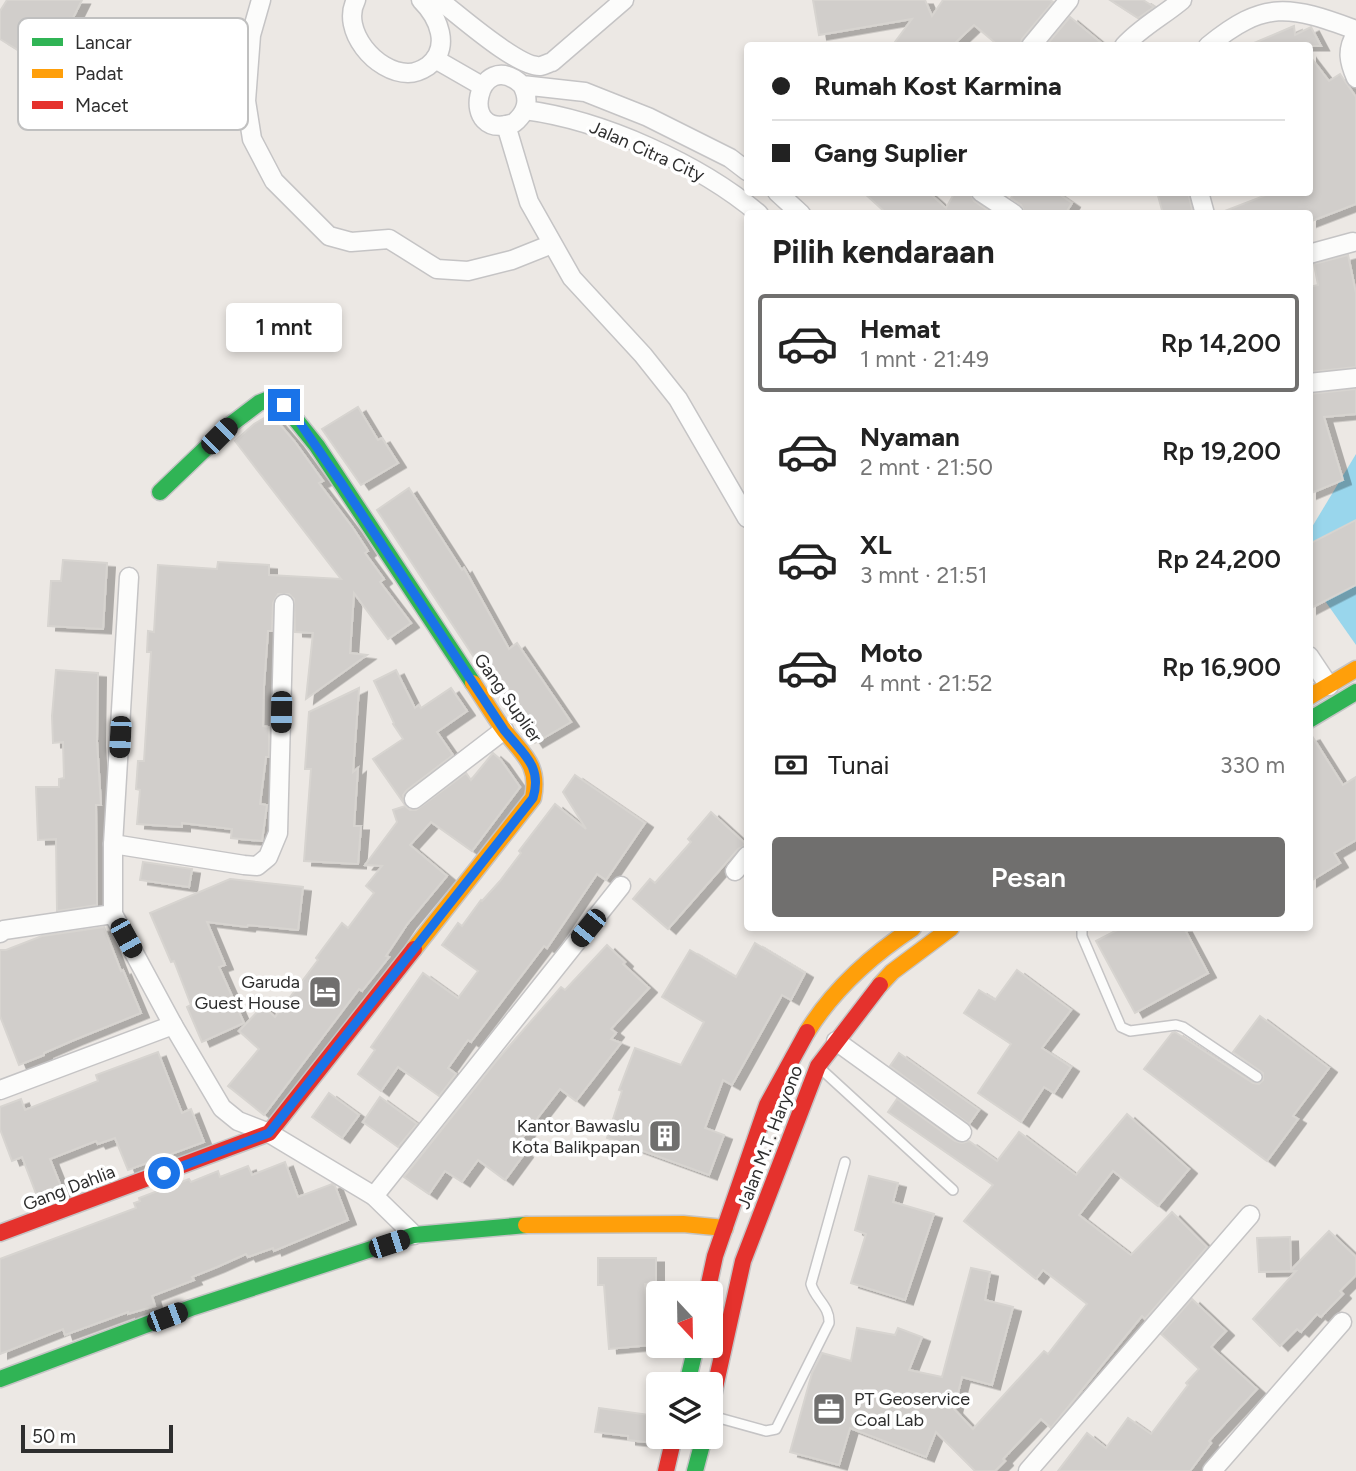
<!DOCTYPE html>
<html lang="id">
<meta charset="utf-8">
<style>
body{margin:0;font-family:Figtree,sans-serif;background:#f6f6f6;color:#222;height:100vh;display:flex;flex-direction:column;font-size:26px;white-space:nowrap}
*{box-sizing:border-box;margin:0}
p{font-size:23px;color:#767676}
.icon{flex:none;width:38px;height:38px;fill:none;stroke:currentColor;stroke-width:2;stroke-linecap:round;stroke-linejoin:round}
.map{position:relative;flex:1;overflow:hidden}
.panel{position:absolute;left:744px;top:210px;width:569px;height:721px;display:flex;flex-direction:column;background:#fff;border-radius:7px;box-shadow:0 4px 10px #0003}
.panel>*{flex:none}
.top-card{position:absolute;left:744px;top:42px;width:569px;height:154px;border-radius:7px;box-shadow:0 4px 10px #0003;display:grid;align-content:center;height:154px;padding:0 28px;background:#fff}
.needle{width:46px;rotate:158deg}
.fabs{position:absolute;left:646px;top:1281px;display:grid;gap:14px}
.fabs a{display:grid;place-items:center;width:77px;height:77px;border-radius:7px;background:#fff;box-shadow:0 4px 10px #0003;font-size:35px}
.scale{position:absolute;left:21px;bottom:18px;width:152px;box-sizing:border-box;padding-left:7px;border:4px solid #2e2e2e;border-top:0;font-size:19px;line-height:24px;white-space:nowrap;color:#2e2e2e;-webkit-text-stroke:5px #fff;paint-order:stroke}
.end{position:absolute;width:32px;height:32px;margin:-16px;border:9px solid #1a73e8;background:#fff;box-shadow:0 0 0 4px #fff}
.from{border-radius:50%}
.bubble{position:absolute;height:49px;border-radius:7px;background:#fff;box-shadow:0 4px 10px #0003;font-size:23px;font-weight:600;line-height:49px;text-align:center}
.car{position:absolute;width:21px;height:42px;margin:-21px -10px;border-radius:9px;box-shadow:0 0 5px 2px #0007;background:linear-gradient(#222 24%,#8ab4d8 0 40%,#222 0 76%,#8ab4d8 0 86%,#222 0)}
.top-card b{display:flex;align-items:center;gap:24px;height:66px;font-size:26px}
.top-card b+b{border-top:2px solid #e0e0e0}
.top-card i{width:18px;height:18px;background:#222}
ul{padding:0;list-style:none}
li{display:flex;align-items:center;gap:21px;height:98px;margin:0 14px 10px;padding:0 14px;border:4px solid transparent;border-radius:7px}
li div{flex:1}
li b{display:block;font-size:26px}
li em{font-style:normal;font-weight:600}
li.current{border-color:#706f6e}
li>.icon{width:63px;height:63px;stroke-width:1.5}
h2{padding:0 28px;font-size:32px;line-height:84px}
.pay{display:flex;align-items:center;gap:18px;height:77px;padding:0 28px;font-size:26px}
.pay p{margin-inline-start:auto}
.primary-button{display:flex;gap:14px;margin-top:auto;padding:14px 28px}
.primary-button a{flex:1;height:80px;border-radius:7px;background:#706f6e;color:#fff;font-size:28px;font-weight:600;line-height:80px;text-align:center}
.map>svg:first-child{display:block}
.water{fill:#99d6ec}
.building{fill:#d1cecb;stroke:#d7d4d0;stroke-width:2;filter:url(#shadow)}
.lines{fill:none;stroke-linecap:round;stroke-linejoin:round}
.lane-casing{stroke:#c5c4c5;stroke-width:12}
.street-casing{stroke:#c5c4c5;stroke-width:21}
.fast-casing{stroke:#c5c4c5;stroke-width:19}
.slow-casing{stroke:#c5c4c5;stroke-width:19}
.jam-casing{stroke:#c5c4c5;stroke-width:19}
.lane{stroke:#fcfcfb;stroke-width:9}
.street{stroke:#fcfcfb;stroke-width:18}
.fast{stroke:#30b455;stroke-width:16}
.slow{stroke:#ff9f0a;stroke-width:16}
.jam{stroke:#e5322d;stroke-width:16}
.route{stroke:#1a73e8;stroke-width:9}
.labels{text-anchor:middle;stroke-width:7;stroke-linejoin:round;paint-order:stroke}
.street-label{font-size:18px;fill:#2e2e2e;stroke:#fff}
.poi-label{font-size:18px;fill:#2e2e2e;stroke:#fff;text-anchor:end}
.key{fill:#fff;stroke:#c0c0c0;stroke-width:2}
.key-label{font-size:19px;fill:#2e2e2e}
</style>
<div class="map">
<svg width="1356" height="1471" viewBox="0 0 1356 1471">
<defs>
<filter id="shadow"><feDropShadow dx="8" dy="4.5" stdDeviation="0" flood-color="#0004"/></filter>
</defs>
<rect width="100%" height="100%" fill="#ece8e4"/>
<path class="water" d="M 1356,454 L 1356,645 L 1309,578 L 1309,532 Z"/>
<g class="building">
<path d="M 7,0 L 82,0 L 72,20 L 70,18 L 42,65 L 0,39 L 0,11 Z"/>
<path d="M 813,0 L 925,0 L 932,16 L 943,0 L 1050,0 L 1053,2 L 1022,39 L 1020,46 L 999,46 L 974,25 L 952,46 L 892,46 L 912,19 L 819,35 Z"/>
<path d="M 1110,0 L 1143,0 L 1154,7 L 1138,18 Z"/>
<path d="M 1070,17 L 1105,46 L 1054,46 L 1049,42 Z"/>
<path d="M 1294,26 L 1295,35 L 1311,27 L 1321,46 L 1247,46 Z"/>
<path d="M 1309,55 L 1329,81 L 1340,74 L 1356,97 L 1356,204 L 1309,222 L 1309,214 L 1223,214 L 1222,212 L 1274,192 L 1309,192 Z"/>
<path d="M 863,192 L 928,192 L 946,208 L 955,192 L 970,192 L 974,201 L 993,214 L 887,214 Z"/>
<path d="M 1015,192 L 1056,192 L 1072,203 L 1065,214 L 1025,214 L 1021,205 L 1011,198 Z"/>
<path d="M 1157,192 L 1188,192 L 1193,214 L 1163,214 Z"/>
<path d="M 1348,255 L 1356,293 L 1356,367 L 1309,372 L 1309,287 L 1318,285 L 1314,264 Z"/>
<path d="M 1356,389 L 1356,414 L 1324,417 L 1343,480 L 1309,494 L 1309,394 Z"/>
<path d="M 358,407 L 378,440 L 382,438 L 398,463 L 361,485 L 322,429 Z"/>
<path d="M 271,414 L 295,442 L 323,481 L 319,483 L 353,528 L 368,551 L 365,553 L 384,579 L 380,582 L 411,623 L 388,639 L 354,593 L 350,653 L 367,655 L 306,699 L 313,633 L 295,632 L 294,599 L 289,594 L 278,594 L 273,603 L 272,631 L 268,631 L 264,686 L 263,726 L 269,727 L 269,757 L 266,757 L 260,804 L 267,805 L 262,841 L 231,838 L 232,829 L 182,823 L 182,827 L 137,824 L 140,790 L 136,789 L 138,761 L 144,761 L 151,652 L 147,652 L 148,631 L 154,632 L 158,565 L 217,569 L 218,562 L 269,565 L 269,575 L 341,579 L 235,441 L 254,424 Z"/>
<path d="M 409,488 L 462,570 L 464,568 L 509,649 L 517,643 L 571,722 L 535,743 L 517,716 L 514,718 L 377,510 Z"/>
<path d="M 1356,520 L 1356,585 L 1309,609 L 1309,544 Z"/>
<path d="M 63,560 L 107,563 L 103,629 L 48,626 L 51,581 L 61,581 Z"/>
<path d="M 56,670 L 98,673 L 97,741 L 101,805 L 96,805 L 97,905 L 57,911 L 56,839 L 38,840 L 36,787 L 59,787 L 59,779 L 64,778 L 63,742 L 53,743 L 52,716 Z"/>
<path d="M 396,670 L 415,708 L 419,705 L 421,708 L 451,688 L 467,711 L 437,732 L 453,755 L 407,790 L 403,795 L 405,805 L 373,759 L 403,739 L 393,724 L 394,723 L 374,681 Z"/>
<path d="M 359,688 L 353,772 L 358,768 L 354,826 L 361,826 L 358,864 L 304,861 L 311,769 L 305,769 L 309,712 Z"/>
<path d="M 1312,736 L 1343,785 L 1356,777 L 1356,840 L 1334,853 L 1340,863 L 1309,882 L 1309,737 Z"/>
<path d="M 493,753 L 501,760 L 520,787 L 472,851 L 431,822 L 410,845 L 447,876 L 408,923 L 386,956 L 389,957 L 362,991 L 359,989 L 264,1115 L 228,1086 L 259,1049 L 239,1031 L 263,1006 L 275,1017 L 318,960 L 316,958 L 342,923 L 348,928 L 374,893 L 366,886 L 382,866 L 365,865 L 397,822 L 393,810 L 405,806 L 410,810 L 416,810 L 466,773 L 471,780 Z"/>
<path d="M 575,775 L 645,823 L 606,880 L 597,874 L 547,948 L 544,946 L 471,1042 L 468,1040 L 448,1068 L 456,1074 L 439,1096 L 398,1067 L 381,1091 L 358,1074 L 375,1050 L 371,1047 L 423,973 L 458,998 L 478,971 L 442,945 L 458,923 L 462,926 L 481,900 L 482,901 L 500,881 L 521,853 L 519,851 L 555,804 L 586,829 L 563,792 Z"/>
<path d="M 711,812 L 747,845 L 738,849 L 668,929 L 633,899 L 650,879 L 655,883 L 691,842 L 688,839 Z"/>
<path d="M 143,862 L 192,869 L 189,887 L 140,880 Z"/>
<path d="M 230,879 L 303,887 L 298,930 L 248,925 L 247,927 L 207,922 L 225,965 L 219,967 L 244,1023 L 202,1042 L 187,1007 L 191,1005 L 174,961 L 171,962 L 150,913 Z"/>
<path d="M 104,927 L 121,971 L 123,970 L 141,1013 L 74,1040 L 44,1053 L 44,1055 L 19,1065 L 0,1016 L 0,950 L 6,950 L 42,936 Z"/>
<path d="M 1121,928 L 1184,928 L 1208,973 L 1135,1013 L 1096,941 Z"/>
<path d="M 755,943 L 805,973 L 791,1000 L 782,995 L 732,1085 L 723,1080 L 705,1128 L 724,1135 L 709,1175 L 607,1138 L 622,1091 L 619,1090 L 635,1048 L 681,1065 L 704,1022 L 662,997 L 690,950 L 736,977 Z"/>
<path d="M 607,945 L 625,962 L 623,964 L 649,988 L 611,1029 L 616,1033 L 611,1039 L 621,1043 L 576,1101 L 560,1089 L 516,1146 L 525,1153 L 505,1180 L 478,1160 L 462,1182 L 445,1171 L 429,1194 L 404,1177 L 498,1059 L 561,987 L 565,990 Z"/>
<path d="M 1017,970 L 1071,1010 L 1042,1048 L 1071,1067 L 1054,1093 L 1044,1087 L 1021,1122 L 978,1093 L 1011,1044 L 964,1013 L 979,990 L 995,1000 Z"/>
<path d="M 1260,1016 L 1329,1068 L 1293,1116 L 1298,1119 L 1267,1161 L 1144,1069 L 1172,1033 L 1175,1032 L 1253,1083 L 1259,1084 L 1263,1080 L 1263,1073 L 1233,1052 Z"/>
<path d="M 158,1052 L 182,1113 L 191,1109 L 204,1142 L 128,1170 L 115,1138 L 98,1144 L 96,1141 L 50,1159 L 64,1194 L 40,1204 L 22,1157 L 12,1161 L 0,1129 L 0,1107 L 21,1099 L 25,1110 L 98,1081 L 96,1075 Z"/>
<path d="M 899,1053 L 979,1110 L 969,1124 L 890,1066 Z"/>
<path d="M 329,1093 L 359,1115 L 342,1138 L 312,1117 Z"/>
<path d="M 380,1097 L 417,1124 L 398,1147 L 363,1122 Z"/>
<path d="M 897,1099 L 955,1141 L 962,1143 L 969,1141 L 997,1161 L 1019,1132 L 1076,1175 L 1127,1114 L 1189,1169 L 1158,1206 L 1113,1171 L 1079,1215 L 1131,1255 L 1172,1212 L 1207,1247 L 1145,1319 L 1142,1316 L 1051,1428 L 1041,1419 L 1003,1459 L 1005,1461 L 995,1471 L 975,1471 L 936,1432 L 926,1457 L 850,1428 L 839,1465 L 790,1452 L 812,1373 L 822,1353 L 851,1361 L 857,1328 L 895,1335 L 898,1328 L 922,1337 L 909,1370 L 942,1377 L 971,1268 L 990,1272 L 985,1300 L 1013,1307 L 992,1385 L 962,1377 L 954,1409 L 973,1429 L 1044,1351 L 1048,1354 L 1087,1304 L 1043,1270 L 1036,1279 L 964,1221 L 993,1185 L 888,1112 Z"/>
<path d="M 285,1162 L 298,1197 L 332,1184 L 335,1186 L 348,1220 L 274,1251 L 273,1248 L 248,1257 L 246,1254 L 217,1267 L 192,1277 L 194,1280 L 152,1296 L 155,1306 L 128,1314 L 128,1312 L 65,1335 L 63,1329 L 0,1354 L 0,1259 L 136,1208 L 134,1203 L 140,1201 L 139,1198 L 189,1179 L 191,1182 L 218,1171 L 220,1177 L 248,1166 L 252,1175 Z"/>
<path d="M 869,1176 L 898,1183 L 893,1202 L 934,1214 L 905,1300 L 851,1283 L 866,1234 L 855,1230 Z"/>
<path d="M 1329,1231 L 1356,1257 L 1356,1275 L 1340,1291 L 1343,1294 L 1321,1317 L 1317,1314 L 1301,1332 L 1297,1329 L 1280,1346 L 1253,1319 L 1296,1271 L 1259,1272 L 1257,1238 L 1290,1237 L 1291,1270 Z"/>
<path d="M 598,1258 L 656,1258 L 656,1284 L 645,1284 L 650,1345 L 609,1349 L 604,1285 L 598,1285 Z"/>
<path d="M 1192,1299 L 1226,1331 L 1211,1347 L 1257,1389 L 1209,1441 L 1211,1443 L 1190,1471 L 1058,1471 L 1087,1433 L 1106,1448 L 1128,1418 L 1151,1434 L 1188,1385 L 1186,1383 L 1199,1369 L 1161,1334 Z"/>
<path d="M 599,1408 L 657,1416 L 654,1443 L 628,1440 L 628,1436 L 595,1432 Z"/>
</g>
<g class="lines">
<defs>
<g id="lane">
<path d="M 1082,928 L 1082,936 L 1121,1027 L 1130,1031 L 1176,1025 L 1183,1027 L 1257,1077"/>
<path d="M 822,1070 L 953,1190"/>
<path d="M 712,1416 L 766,1431 L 776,1429 L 829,1323 C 830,1306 815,1299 811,1284 L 845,1162"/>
</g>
<g id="street">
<path d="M 261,0 L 251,35 L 246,101 L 252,139 L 274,181 L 329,236 L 351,242 L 389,239 L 437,269 L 468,271 L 512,260 L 552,244"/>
<path d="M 356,0 C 340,30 376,73 408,73 C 415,73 422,70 428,66 C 452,47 438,17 421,0"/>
<path d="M 439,0 C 459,15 519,69 541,66 C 542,66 551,62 552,62 L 624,0"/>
<path d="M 1356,34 C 1346,50 1349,62 1356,78"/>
<path d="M 1031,46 L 1069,0"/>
<path d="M 1124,46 C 1141,27 1163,16 1182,0"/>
<path d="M 1208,46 C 1264,0 1289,5 1356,30"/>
<path d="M 435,59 L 482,86"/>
<path d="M 522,85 C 530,100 527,112 514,123 C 456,143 477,44 522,85 L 585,92 L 648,117 L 730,158 L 747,171"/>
<path d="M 525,110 C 602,120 700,164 759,214"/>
<path d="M 506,125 L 529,202 L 572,278 L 643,355 L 678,399 L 747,518"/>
<path d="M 777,192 L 801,214"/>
<path d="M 981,192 L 1014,214"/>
<path d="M 1199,192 L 1205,214"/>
<path d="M 1309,254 L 1353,242"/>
<path d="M 1309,383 L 1356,378"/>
<path d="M 129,577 L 113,844 L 113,914 L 173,1025 L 222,1108 L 238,1121 L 269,1133 L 374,1196 L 414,1235"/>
<path d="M 1309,656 L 1329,686"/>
<path d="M 414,799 L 504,730"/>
<path d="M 113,844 L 244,865 L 257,866 L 268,857 L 278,833 L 284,604"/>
<path d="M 735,871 L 747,856"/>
<path d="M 0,933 L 4,930 L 113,914"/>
<path d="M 836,1041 L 962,1132"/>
<path d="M 0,1090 L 173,1025"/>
<path d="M 374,1196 L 621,886"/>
<path d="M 1028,1471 L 1250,1215"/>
<path d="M 1212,1471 L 1342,1322"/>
</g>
<g id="fast">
<path d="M 160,492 L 230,425 L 259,403 L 269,399 L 277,400 L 285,406 L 317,446 L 473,683"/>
<path d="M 1309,720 L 1356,692"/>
<path d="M 0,1379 L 191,1308 L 414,1235 L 526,1225"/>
<path d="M 687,1384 L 696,1346"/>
<path d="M 695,1471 L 704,1437"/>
</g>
<g id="slow">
<path d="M 1309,697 L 1356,669"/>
<path d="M 414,949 L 533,798 C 540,764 522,754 504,730 C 493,715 483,698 473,683"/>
<path d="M 880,985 L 892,972 L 951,928"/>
<path d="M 807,1032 C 833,990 872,955 913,928"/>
<path d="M 526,1225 L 683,1224 L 725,1228"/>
</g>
<g id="jam">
<path d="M 0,1233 L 269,1133 L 414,949"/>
<path d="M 707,1293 L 715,1256 L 767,1105 L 807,1032"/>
<path d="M 710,1410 L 743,1261 L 818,1066 L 880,985"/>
<path d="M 666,1471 L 674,1437"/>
</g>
</defs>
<use href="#lane" class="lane-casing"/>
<use href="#street" class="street-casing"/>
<use href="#fast" class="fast-casing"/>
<use href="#slow" class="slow-casing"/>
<use href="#jam" class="jam-casing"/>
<use href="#lane" class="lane"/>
<use href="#street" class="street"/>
<use href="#fast" class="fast"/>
<use href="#slow" class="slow"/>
<use href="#jam" class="jam"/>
</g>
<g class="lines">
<path class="route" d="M 164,1173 L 269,1133 L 533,798 C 543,766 522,753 504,730 L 342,484 L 298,420 L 284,405"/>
</g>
<defs>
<symbol id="hotel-square" viewBox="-11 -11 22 22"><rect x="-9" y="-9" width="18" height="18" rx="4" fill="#706f6e" stroke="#fff"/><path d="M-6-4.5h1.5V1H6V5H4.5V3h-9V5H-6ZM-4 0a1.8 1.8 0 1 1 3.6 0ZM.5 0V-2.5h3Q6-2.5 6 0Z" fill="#fff"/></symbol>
<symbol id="building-square" viewBox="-11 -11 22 22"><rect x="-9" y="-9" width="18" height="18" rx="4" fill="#706f6e" stroke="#fff"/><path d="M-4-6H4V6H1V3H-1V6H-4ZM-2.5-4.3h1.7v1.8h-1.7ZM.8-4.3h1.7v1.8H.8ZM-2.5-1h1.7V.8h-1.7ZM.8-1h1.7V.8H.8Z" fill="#fff"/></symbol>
<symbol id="office-square" viewBox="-11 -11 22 22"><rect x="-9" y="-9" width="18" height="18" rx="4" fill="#706f6e" stroke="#fff"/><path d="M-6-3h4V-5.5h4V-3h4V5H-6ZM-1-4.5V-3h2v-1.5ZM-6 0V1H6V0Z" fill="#fff"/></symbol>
</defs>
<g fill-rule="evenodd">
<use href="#hotel-square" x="306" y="973" width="38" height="38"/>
<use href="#building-square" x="646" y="1117" width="38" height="38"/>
<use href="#office-square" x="810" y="1390" width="38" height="38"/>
</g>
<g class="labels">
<g class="street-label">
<text transform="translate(647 151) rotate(24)" y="6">Jalan Citra City</text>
<text transform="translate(508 698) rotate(55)" y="6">Gang Suplier</text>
<text transform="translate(770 1137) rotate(-69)" y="6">Jalan M.T. Haryono</text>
<text transform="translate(69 1188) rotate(-21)" y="6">Gang Dahlia</text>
</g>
<g class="poi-label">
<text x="300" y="988">Garuda<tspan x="300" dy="21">Guest House</tspan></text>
<text x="640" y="1132">Kantor Bawaslu<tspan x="640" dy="21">Kota Balikpapan</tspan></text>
<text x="854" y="1405" text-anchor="start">PT Geoservice<tspan x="854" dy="21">Coal Lab</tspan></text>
</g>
</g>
<rect x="18" y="18" width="230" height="112" rx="10" class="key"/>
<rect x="32" y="38" width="31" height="8" fill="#30b455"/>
<rect x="32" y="69" width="31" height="9" fill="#ff9f0a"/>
<rect x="32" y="101" width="31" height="8" fill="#e5322d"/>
<g class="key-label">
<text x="75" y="49">Lancar</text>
<text x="75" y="80">Padat</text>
<text x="75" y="112">Macet</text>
</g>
</svg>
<div class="fabs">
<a><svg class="needle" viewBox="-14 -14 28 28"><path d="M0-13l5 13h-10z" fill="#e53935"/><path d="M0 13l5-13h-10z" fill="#767676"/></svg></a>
<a><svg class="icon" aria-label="layers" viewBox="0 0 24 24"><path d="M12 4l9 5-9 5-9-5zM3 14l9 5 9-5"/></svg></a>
</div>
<div class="scale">50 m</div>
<i class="end from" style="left:164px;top:1173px"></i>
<i class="end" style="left:284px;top:405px"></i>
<div class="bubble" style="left:226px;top:303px;width:116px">1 mnt</div>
<i class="car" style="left:219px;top:436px;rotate:45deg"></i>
<i class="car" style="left:281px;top:712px;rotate:181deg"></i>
<i class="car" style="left:120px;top:737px;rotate:183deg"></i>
<i class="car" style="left:588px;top:928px;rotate:219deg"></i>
<i class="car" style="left:126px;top:938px;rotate:151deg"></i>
<i class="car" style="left:389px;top:1244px;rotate:72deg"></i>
<i class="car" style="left:167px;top:1317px;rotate:69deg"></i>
<div class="top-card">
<b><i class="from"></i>Rumah Kost Karmina</b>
<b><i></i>Gang Suplier</b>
</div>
<section class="panel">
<h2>Pilih kendaraan</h2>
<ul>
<li class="current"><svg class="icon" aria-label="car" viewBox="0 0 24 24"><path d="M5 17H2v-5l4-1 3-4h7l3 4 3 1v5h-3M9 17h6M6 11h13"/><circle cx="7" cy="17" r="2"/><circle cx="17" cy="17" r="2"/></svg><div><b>Hemat</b><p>1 mnt · 21:49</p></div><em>Rp 14,200</em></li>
<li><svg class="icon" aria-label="car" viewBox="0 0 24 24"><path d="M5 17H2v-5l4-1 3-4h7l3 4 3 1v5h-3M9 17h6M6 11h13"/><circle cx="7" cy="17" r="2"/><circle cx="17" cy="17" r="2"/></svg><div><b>Nyaman</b><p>2 mnt · 21:50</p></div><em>Rp 19,200</em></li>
<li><svg class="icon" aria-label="car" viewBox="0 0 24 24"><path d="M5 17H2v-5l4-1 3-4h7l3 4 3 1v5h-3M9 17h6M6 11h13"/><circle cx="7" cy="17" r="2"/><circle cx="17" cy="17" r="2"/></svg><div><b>XL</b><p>3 mnt · 21:51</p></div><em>Rp 24,200</em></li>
<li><svg class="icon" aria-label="car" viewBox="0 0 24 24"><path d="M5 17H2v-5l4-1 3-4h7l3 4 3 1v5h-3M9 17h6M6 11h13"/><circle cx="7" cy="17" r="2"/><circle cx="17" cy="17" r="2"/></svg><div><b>Moto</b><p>4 mnt · 21:52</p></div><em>Rp 16,900</em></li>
</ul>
<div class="pay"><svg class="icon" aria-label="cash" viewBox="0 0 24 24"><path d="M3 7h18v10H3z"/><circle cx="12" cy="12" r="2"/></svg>Tunai<p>330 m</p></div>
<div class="primary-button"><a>Pesan</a></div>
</section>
</div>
